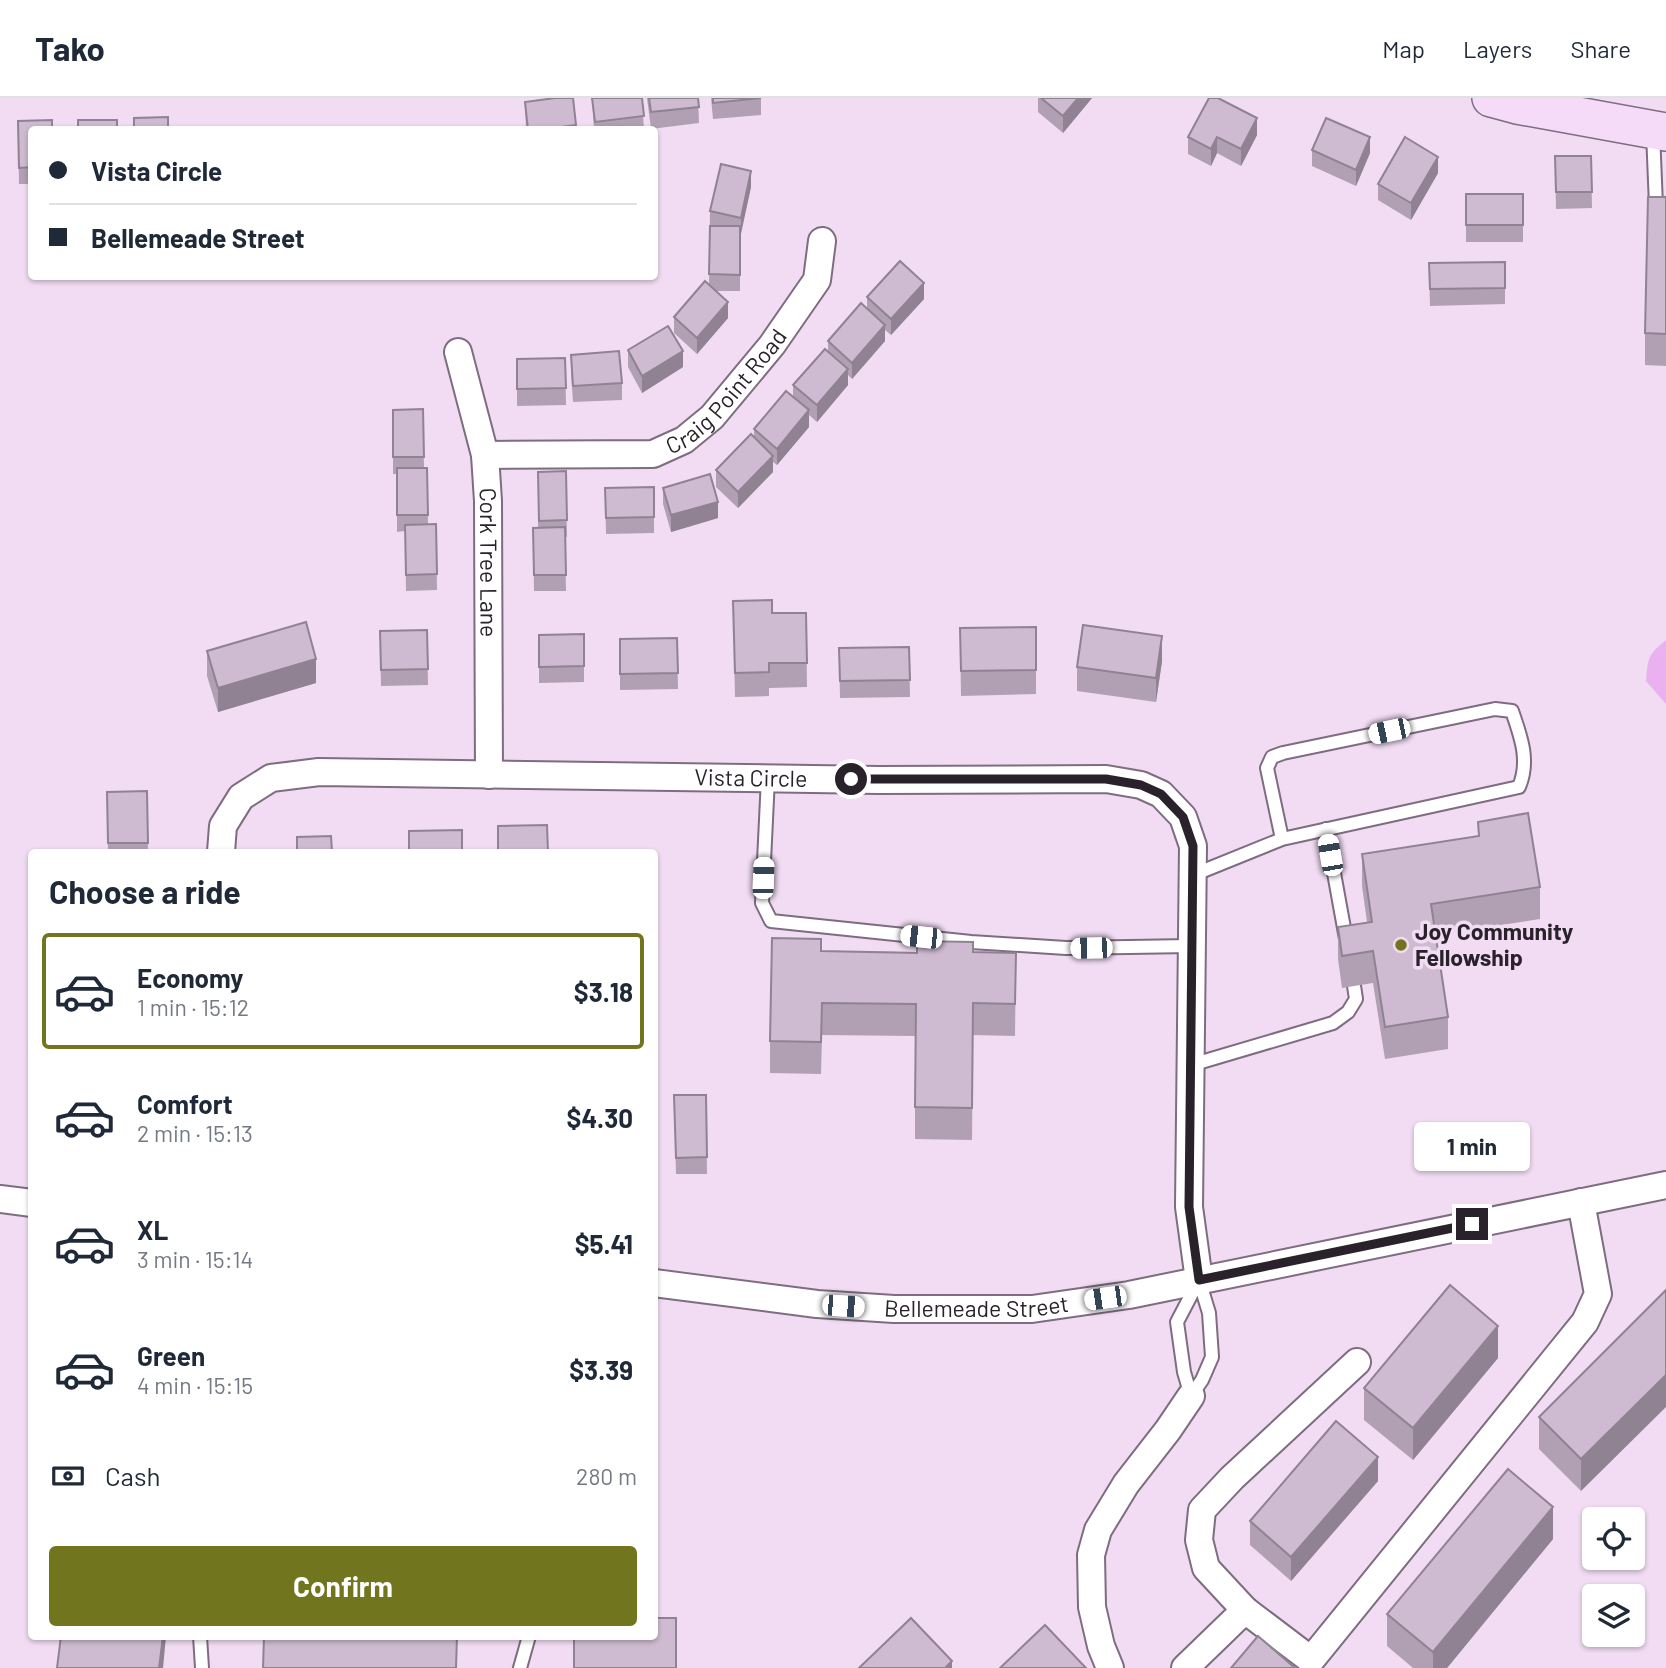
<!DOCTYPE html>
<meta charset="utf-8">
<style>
body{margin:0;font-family:Barlow,sans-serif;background:#f6f6f7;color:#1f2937;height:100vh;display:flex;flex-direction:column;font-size:26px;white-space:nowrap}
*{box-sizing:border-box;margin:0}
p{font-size:23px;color:#747a83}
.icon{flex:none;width:38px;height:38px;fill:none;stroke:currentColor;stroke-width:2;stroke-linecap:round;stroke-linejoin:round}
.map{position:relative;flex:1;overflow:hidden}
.side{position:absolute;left:28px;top:751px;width:630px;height:791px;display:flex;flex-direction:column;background:#fff;border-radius:7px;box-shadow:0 2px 5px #0004}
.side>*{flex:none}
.hud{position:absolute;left:28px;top:28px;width:630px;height:154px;border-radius:7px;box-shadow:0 2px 5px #0004;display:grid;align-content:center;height:154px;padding:0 21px;background:#fff}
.fabs{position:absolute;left:1582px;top:1409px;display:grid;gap:14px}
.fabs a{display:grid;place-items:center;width:63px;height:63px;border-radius:7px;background:#fff;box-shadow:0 2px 5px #0004;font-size:35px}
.end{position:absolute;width:32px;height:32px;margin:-16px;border:9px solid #29222a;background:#fff;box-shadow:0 0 0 4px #fff}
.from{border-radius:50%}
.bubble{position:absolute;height:49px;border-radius:7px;background:#fff;box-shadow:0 2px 5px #0004;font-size:23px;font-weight:700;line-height:49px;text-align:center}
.car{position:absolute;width:21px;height:42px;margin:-21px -10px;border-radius:9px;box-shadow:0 0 5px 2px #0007;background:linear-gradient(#fff 24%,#345 0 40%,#fff 0 76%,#345 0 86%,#fff 0)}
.hud b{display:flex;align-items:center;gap:24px;height:66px;font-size:26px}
.hud b+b{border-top:2px solid #e0e1e3}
.hud i{width:18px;height:18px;background:#1f2937}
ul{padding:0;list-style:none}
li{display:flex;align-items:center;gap:21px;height:116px;margin:0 14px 10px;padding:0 7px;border:4px solid transparent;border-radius:7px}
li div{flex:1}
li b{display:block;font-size:26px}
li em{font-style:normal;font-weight:700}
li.selected{border-color:#71761e}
li>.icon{width:63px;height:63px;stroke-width:1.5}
h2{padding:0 21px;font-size:32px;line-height:84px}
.pay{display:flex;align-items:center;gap:18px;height:77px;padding:0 21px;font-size:26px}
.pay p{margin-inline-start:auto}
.action{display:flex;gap:14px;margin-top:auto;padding:14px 21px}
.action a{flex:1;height:80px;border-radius:7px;background:#71761e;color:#fff;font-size:28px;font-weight:700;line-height:80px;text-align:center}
header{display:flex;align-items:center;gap:42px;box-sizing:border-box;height:98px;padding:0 35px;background:#fff;border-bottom:2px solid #e0e1e3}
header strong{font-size:33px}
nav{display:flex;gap:38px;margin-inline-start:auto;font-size:24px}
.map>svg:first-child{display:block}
.green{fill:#eab1f0}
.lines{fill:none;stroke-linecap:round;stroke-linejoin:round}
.service-casing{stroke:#7e6c80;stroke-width:16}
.minor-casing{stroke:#7e6c80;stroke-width:30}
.secondary-casing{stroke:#7e6c80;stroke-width:40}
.service{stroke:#fff;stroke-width:12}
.minor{stroke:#fff;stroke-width:26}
.secondary{stroke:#f6dbf9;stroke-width:37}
.wall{fill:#b1a0b4}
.shaded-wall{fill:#908292}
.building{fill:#cebad1;stroke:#908292;stroke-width:2}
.route{stroke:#29222a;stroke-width:9}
.poi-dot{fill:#71761e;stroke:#f1dcf3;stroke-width:2.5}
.labels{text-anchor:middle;stroke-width:7;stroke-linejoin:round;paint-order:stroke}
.street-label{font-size:23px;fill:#29222a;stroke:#f1dcf3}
.poi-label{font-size:23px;font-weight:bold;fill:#29222a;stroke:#f1dcf3;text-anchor:start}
</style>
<header>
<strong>Tako</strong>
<nav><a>Map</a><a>Layers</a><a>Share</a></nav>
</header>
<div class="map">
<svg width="1666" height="1570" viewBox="0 0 1666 1570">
<rect width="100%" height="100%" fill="#f1dcf3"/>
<path class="green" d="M 1666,542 L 1666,606 L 1646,583 C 1648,559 1648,557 1666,542 Z"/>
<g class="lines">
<defs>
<g id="service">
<path d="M 1653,34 L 1656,108 L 1666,108"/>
<path d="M 768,680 L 762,805 L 771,823 L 971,844 L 1066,850 L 1191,848"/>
<path d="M 1326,731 L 1346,841"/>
<path d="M 1193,777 L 1282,741 L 1519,689 C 1530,663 1521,639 1512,613 L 1495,611 L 1283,655 L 1272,659 L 1267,670 L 1282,741"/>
<path d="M 1191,967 L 1333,925 L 1348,914 L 1356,901 L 1354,888"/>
<path d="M 1199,1182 L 1209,1215 L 1212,1259 L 1202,1282 L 1191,1298 L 1184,1274 L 1177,1224 Z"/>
<path d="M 200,1538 L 202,1570"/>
<path d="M 520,1570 L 529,1538"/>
</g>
<g id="minor">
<path id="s1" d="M 458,254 L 485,357 L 488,403 L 489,677"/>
<path id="s2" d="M 485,357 L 653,356 L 684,342 L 712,319 L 772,247 L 817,182 L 822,143"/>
<path id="s3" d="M 221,754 L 223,728 L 241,699 L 271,680 L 319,674 L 879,682 L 1106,681 L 1141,687 L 1161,696 L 1183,719 L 1193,748 L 1189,1109 L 1199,1182"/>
<path d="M 0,1101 L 32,1105"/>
<path id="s4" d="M 654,1185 L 817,1206 L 894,1211 L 1032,1211 L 1129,1197 L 1666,1087"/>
<path d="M 1357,1264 L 1232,1380 L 1202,1412 L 1199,1442 L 1206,1470 L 1245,1512 L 1311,1562 L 1585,1224 L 1598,1196 L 1581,1104"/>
<path d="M 1110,1570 L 1101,1548 L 1092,1509 L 1091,1457 L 1098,1432 L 1126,1386 L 1168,1332 L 1191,1298"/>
<path d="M 1185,1570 L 1245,1512"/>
</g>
<path id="secondary" d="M 1491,0 L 1517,7 L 1666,34"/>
</defs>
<use href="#service" class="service-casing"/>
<use href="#minor" class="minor-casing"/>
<use href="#secondary" class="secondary-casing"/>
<use href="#service" class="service"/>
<use href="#minor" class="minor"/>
<use href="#secondary" class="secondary"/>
</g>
<g class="wall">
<path d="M 592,0 L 642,0 L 644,32 L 594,32 Z"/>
<path d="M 647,0 L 698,0 L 699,25 L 651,31 Z"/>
<path d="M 711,0 L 761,0 L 761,17 L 713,21 Z"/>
<path d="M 1038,0 L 1092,0 L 1063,35 L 1038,14 Z"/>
<path d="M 525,4 L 576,27 L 576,32 L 526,32 Z"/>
<path d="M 18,23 L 32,32 L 32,86 L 19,86 Z"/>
<path d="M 1257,37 L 1241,68 L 1217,55 L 1211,68 L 1188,56 L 1188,39 Z"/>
<path d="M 1312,52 L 1370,55 L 1356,88 L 1312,68 Z"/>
<path d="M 1555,58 L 1591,58 L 1592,110 L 1556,111 Z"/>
<path d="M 1438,75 L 1411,122 L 1378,102 L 1378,86 Z"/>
<path d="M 751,89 L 740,136 L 740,193 L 716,193 L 728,220 L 697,256 L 674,235 L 674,219 L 709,187 L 710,113 Z"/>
<rect x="1466" y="96" width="57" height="48"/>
<path d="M 1666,99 L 1666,268 L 1645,267 L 1645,235 Z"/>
<path d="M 1505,164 L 1505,206 L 1430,208 L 1429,165 Z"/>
<path d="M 867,199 L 924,201 L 891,237 L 885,232 L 885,243 L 852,281 L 848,277 L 848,287 L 817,324 L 809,317 L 809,329 L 777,367 L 773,364 L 773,374 L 738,410 L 716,389 L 716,372 L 754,339 L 754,331 L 793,298 L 793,287 L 828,253 L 828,243 L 867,210 Z"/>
<path d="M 628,252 L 683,269 L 642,295 L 628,269 Z"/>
<path d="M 571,257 L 622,285 L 622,302 L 573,304 L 571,274 Z"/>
<path d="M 565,260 L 566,307 L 517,308 L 517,261 Z"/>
<path d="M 423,311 L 424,370 L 427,370 L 428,426 L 436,426 L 437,492 L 406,493 L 405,433 L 397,434 L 397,376 L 393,376 L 393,312 Z"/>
<path d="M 566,373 L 567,439 L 565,439 L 566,493 L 534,493 L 533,430 L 538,430 L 538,374 Z"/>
<path d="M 654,389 L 654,435 L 606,436 L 605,390 Z"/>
<path d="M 663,390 L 718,420 L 671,434 L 663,406 Z"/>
<path d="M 733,503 L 772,515 L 806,515 L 807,589 L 769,590 L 769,598 L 735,599 Z"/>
<path d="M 1036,529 L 1036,596 L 961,598 L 960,530 Z"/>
<path d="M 427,532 L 428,587 L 381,588 L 380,533 Z"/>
<path d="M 584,536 L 584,584 L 539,585 L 539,537 Z"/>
<path d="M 677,540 L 678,591 L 620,592 L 620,541 Z"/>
<path d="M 909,549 L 910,599 L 840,600 L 839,550 Z"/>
<path d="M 207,553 L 316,585 L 218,614 L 207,578 Z"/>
<path d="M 1162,563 L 1156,604 L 1077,593 L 1077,569 Z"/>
<path d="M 147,693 L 148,754 L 108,754 L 107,694 Z"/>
<path d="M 1478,724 L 1540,789 L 1540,821 L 1436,837 L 1448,919 L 1448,951 L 1385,961 L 1373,885 L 1342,890 L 1338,861 L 1338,829 L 1367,824 L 1362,788 L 1362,756 L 1478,738 Z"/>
<path d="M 821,853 L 1016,855 L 1015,938 L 973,937 L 972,1042 L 915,1041 L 915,938 L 822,937 L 821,976 L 770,975 L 770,943 Z"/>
<path d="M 674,997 L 706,997 L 707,1076 L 676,1076 Z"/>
<path d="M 1666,1192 L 1581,1393 L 1539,1351 L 1539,1319 Z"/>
<path d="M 1498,1260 L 1413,1362 L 1364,1322 L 1364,1290 Z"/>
<path d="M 1378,1383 L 1291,1483 L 1250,1447 L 1250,1423 Z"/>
<path d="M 1553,1441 L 1447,1570 L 1413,1570 L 1387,1548 L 1387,1516 Z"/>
</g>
<g class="shaded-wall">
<path d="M 1078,0 L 1092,0 L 1063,35 L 1063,18 Z"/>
<path d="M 1257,20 L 1257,37 L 1241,68 L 1241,51 Z"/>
<path d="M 1217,39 L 1217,55 L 1211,68 L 1211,51 Z"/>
<path d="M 1370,39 L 1370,55 L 1356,88 L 1356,72 Z"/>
<path d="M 1438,59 L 1438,75 L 1411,122 L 1411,105 Z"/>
<path d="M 751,73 L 751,89 L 741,136 L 741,120 Z"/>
<path d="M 924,185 L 924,201 L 891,237 L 891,221 Z"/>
<path d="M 728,204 L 728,220 L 697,256 L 697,240 Z"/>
<path d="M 885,227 L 885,243 L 852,281 L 852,265 Z"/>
<path d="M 683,253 L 683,269 L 642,295 L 642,278 Z"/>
<path d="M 848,271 L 848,287 L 817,324 L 817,307 Z"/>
<path d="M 809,312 L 809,329 L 777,367 L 777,351 Z"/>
<path d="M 773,358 L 773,374 L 738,410 L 738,394 Z"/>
<path d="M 718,404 L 718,420 L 671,434 L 671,417 Z"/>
<path d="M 1162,538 L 1162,563 L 1156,604 L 1156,580 Z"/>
<path d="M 316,561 L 316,585 L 218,614 L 218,590 Z"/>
<path d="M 1498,1228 L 1498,1260 L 1413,1362 L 1413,1330 Z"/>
<path d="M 1666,1277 L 1666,1309 L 1581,1393 L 1581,1361 Z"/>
<path d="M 1378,1359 L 1378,1383 L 1291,1483 L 1291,1459 Z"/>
<path d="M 1553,1409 L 1553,1441 L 1447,1570 L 1433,1570 L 1433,1554 Z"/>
<path d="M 163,1538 L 166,1538 L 163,1570 L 159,1570 Z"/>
<path d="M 952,1563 L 952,1570 L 945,1570 Z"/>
</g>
<g class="building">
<path d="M 555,0 L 573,0 L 576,27 L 541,32 L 528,32 L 525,4 Z"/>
<path d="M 592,0 L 642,0 L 644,18 L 595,24 Z"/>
<path d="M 649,0 L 698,0 L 699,9 L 651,14 Z"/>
<path d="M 713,0 L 761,0 L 713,5 Z"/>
<path d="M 1041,0 L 1078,0 L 1063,18 Z"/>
<path d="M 1209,0 L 1218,0 L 1257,20 L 1241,51 L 1217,39 L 1211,51 L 1188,39 Z"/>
<path d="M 168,19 L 168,32 L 134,32 L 134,20 Z"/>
<path d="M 1326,20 L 1370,39 L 1356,72 L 1312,52 Z"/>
<path d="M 52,22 L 52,32 L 32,32 L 32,69 L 19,70 L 18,23 Z"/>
<rect x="78" y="22" width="39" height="10"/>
<path d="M 1405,39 L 1438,59 L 1411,105 L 1378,86 Z"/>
<path d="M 1555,58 L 1591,58 L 1592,94 L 1556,94 Z"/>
<path d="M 721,66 L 751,73 L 741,120 L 710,113 Z"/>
<rect x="1466" y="96" width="57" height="31"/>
<path d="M 1648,99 L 1666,99 L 1666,236 L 1645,235 Z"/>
<path d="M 710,128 L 740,128 L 740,177 L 709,176 Z"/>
<path d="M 900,163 L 924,185 L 891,221 L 867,199 Z"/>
<path d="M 1505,164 L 1505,190 L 1430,191 L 1429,165 Z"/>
<path d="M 705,183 L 728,204 L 697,240 L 674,219 Z"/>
<path d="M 861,205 L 885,227 L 852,265 L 828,243 Z"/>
<path d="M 668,228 L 683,253 L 642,278 L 628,252 Z"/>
<path d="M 825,251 L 848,271 L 817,307 L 793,287 Z"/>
<path d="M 619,253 L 622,285 L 573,288 L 571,257 Z"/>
<path d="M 565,260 L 566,290 L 517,291 L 517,261 Z"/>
<path d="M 786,293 L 809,312 L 777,351 L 754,331 Z"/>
<path d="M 423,311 L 424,359 L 393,359 L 393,312 Z"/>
<path d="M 751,336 L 773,358 L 738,394 L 716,372 Z"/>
<path d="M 397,370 L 427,370 L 428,417 L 397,417 Z"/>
<path d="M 566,373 L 567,422 L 539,423 L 538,374 Z"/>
<path d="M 710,376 L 718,404 L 671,417 L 663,390 Z"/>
<path d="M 654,389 L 654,419 L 606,420 L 605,390 Z"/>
<path d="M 436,426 L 437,476 L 406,477 L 405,427 Z"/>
<path d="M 565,429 L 566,477 L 534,477 L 533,430 Z"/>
<path d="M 772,502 L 772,515 L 806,515 L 807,565 L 769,565 L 769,574 L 735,575 L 733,503 Z"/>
<path d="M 306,524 L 316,561 L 218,590 L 207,553 Z"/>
<path d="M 1083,527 L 1162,538 L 1156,580 L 1077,569 Z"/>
<path d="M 1036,529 L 1036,572 L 961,573 L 960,530 Z"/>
<path d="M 427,532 L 428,571 L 381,572 L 380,533 Z"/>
<path d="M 584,536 L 584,568 L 539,569 L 539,537 Z"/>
<path d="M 677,540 L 678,575 L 620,576 L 620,541 Z"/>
<path d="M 909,549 L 910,582 L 840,583 L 839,550 Z"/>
<path d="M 147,693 L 148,745 L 108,745 L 107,694 Z"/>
<path d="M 1528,715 L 1540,789 L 1431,806 L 1448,919 L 1385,929 L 1373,853 L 1342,858 L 1338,829 L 1372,824 L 1362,756 L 1479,738 L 1478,724 Z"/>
<path d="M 547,727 L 548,754 L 498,754 L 498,728 Z"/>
<path d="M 462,732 L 462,754 L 409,754 L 409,733 Z"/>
<path d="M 331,738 L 332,754 L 297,754 L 297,739 Z"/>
<path d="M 772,840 L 821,841 L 821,853 L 917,855 L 917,843 L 973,844 L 973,854 L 1016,855 L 1015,906 L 973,905 L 972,1010 L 915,1009 L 916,906 L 822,905 L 821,944 L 770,943 Z"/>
<path d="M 674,997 L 706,997 L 707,1059 L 676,1060 Z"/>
<path d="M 1450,1187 L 1498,1228 L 1413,1330 L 1364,1290 Z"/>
<path d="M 1666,1192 L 1666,1277 L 1581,1361 L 1539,1319 Z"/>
<path d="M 1336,1323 L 1378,1359 L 1291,1459 L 1250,1423 Z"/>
<path d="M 1508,1371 L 1553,1409 L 1433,1554 L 1387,1516 Z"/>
<path d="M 654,1520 L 676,1520 L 676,1570 L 574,1570 L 574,1538 L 654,1538 Z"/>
<path d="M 911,1520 L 952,1563 L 945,1570 L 859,1570 Z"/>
<path d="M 1045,1527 L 1086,1570 L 1000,1570 Z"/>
<path d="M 61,1538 L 163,1538 L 159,1570 L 57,1570 Z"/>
<path d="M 264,1538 L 457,1538 L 456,1570 L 263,1570 Z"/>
<path d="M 1258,1538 L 1295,1570 L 1231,1570 Z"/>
</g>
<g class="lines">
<path class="route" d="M 851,681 L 1106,681 L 1141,687 L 1161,696 L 1183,719 L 1193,748 L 1189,1109 L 1199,1182 L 1472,1126"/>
</g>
<circle class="poi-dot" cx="1401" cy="847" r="7"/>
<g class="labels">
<g class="street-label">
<text dy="8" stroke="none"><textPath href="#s2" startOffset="266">Craig Point Road</textPath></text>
<text dy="8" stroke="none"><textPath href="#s1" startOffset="214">Cork Tree Lane</textPath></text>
<text dy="8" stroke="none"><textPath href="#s3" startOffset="576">Vista Circle</textPath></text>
<text dy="8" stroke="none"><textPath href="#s4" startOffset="324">Bellemeade Street</textPath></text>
</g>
<g class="poi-label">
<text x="1415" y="842">Joy Community<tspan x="1415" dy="26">Fellowship</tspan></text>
</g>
</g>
</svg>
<div class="fabs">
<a><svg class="icon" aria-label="locate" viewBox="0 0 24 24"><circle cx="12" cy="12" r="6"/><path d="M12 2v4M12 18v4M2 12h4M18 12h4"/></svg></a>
<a><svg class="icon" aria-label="layers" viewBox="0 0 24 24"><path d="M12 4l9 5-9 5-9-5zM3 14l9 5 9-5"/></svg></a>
</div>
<i class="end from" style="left:851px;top:681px"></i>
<i class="end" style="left:1472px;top:1126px"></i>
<div class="bubble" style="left:1414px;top:1024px;width:116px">1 min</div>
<i class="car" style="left:1389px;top:633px;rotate:258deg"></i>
<i class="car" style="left:1330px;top:757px;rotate:350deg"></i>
<i class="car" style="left:763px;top:780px;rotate:2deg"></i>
<i class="car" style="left:921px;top:839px;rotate:276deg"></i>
<i class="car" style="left:1091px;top:850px;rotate:269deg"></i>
<i class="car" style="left:1105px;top:1200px;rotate:262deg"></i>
<i class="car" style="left:843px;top:1208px;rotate:94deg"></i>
<div class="hud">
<b><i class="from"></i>Vista Circle</b>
<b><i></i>Bellemeade Street</b>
</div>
<section class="side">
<h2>Choose a ride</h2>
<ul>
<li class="selected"><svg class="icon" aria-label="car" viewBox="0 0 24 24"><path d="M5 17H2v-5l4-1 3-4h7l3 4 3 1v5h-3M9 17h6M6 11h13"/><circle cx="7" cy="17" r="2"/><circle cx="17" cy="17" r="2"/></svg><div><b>Economy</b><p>1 min · 15:12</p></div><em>$3.18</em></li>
<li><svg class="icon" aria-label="car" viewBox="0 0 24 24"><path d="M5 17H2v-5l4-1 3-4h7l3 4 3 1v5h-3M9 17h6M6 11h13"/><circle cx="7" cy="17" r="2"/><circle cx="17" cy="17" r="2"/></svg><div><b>Comfort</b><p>2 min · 15:13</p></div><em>$4.30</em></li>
<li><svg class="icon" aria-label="car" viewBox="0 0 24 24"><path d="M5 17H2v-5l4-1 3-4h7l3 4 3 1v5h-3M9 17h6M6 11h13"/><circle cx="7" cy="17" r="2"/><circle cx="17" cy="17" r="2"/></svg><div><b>XL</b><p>3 min · 15:14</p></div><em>$5.41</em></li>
<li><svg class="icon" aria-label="car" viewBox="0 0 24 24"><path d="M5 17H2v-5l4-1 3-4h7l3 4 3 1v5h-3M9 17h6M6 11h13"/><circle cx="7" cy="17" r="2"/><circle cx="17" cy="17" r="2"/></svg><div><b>Green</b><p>4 min · 15:15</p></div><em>$3.39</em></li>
</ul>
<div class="pay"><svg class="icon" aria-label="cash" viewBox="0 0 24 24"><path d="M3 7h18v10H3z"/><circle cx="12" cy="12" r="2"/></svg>Cash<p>280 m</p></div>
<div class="action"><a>Confirm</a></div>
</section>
</div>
